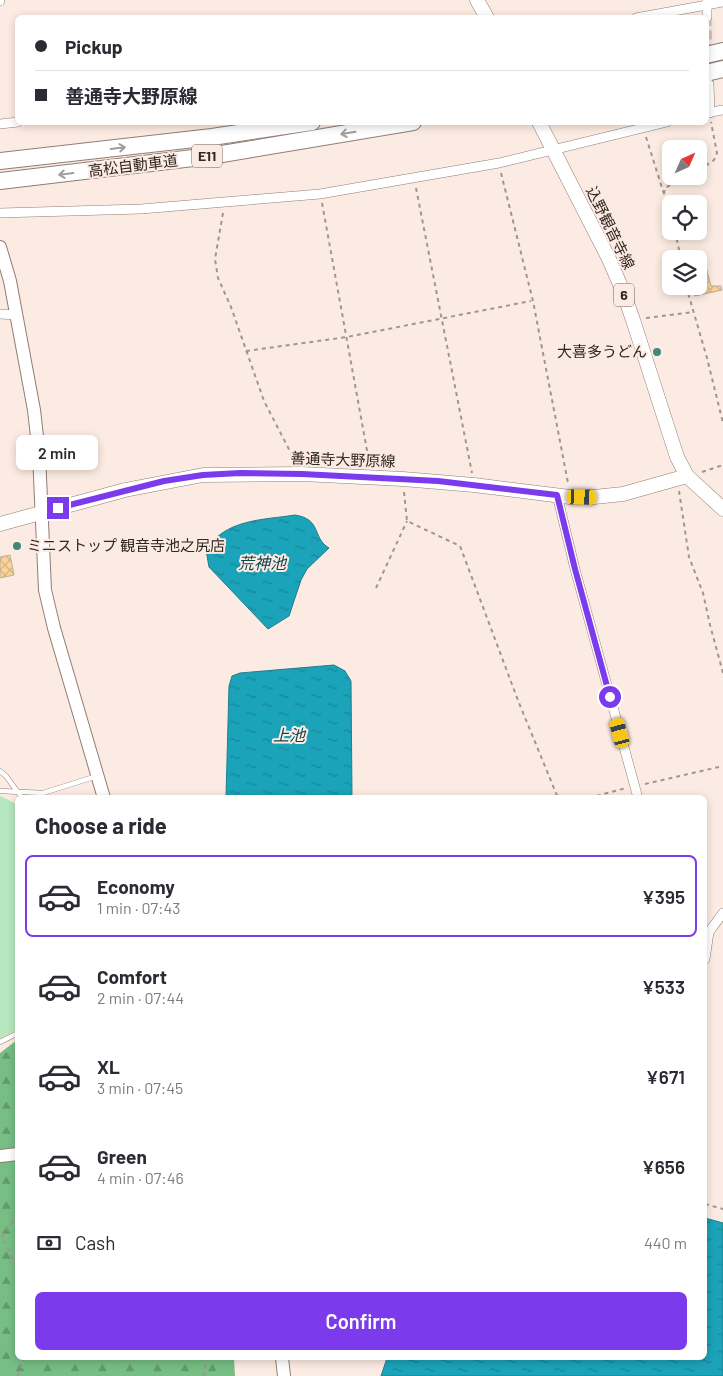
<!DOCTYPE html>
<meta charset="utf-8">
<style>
body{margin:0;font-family:Barlow,"Noto Sans JP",sans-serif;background:#f7f7f7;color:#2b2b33;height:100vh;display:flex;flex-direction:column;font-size:19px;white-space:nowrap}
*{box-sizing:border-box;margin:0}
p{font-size:16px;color:#7c7c81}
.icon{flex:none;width:28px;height:28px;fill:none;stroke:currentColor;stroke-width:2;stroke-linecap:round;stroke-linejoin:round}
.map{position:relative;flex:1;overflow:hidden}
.panel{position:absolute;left:15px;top:795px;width:692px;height:565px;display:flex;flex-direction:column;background:#fff;border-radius:8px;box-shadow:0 2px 8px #0003}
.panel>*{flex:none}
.hud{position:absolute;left:15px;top:15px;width:694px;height:110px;border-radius:8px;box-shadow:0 2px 8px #0003;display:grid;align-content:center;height:110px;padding:0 20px;background:#fff}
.needle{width:32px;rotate:45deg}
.tools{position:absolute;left:662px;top:140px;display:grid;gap:10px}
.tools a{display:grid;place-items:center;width:45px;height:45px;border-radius:8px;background:#fff;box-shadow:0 2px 8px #0003;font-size:25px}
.end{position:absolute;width:22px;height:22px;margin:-11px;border:6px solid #7c3aed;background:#fff;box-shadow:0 0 0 2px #fff}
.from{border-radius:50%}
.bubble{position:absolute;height:35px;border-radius:8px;background:#fff;box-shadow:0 2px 8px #0003;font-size:16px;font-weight:600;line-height:35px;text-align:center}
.car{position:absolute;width:15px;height:30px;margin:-15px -8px;border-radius:6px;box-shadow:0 0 4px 1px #0007;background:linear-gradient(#f5c518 24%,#345 0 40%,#f5c518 0 76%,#345 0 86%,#f5c518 0)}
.hud b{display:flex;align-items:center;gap:18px;height:48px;font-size:19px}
.hud b+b{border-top:1px solid #e1e1e2}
.hud i{width:12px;height:12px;background:#2b2b33}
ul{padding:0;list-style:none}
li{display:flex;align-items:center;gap:15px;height:82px;margin:0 10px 8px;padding:0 10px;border:2px solid transparent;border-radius:8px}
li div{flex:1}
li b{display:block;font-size:19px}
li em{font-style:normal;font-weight:600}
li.on{border-color:#7c3aed}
li>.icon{width:45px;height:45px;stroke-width:1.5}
h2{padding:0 20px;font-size:22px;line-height:60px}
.pay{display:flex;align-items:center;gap:12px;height:55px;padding:0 20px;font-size:19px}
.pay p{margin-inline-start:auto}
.primary-button{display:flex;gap:10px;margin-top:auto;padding:10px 20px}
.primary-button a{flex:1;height:58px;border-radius:8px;background:#7c3aed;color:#fff;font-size:20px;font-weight:600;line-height:58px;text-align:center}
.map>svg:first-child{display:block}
.forest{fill:url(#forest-firs)}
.pitch{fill:#b6e7be}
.water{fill:url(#water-ripples);stroke:#217e8c}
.building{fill:url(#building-cross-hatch);stroke:#baae9d}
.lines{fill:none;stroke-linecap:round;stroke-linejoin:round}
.street-tunnel{stroke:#d3c4bc;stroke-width:9;stroke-dasharray:9 4.5;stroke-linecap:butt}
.lane-casing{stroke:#917d74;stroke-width:5.5}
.street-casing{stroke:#917d74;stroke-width:10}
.secondary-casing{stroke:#917d74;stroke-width:14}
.primary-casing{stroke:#917d74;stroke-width:15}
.highway-casing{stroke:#917d74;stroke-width:18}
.path{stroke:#a2958f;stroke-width:2;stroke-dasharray:4 4;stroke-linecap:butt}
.lane{stroke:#fff;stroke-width:4.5}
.street{stroke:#fff;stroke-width:9}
.secondary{stroke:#fff;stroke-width:12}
.primary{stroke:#fff;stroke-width:14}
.highway{stroke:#fff;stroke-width:16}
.oneway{stroke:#a19e9c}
.route{stroke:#7c3aed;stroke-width:6}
.poi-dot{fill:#42877b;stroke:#fcebe2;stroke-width:2}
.labels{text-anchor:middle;stroke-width:4;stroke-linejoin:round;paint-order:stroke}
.shield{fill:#fcebe2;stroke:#6c625c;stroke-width:1}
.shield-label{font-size:14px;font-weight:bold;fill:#2f2723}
.street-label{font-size:15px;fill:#2f2723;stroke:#fcebe2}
.poi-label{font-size:15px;fill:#2f2723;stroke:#fcebe2;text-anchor:end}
.water-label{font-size:16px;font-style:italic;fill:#0d444d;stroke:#fcebe2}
</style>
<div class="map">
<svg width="723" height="1376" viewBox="0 0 723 1376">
<defs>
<pattern id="forest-firs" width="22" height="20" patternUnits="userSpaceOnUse" patternTransform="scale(1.25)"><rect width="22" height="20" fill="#76be84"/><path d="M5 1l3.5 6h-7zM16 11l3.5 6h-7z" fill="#619a6c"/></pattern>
<pattern id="water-ripples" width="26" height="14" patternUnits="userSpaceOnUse" patternTransform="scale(1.25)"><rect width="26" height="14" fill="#1ba3b9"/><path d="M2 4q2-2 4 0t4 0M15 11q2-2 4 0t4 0" fill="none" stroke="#188596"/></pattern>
<pattern id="building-cross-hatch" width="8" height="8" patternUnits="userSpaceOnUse" patternTransform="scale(1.25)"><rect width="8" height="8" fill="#fbd397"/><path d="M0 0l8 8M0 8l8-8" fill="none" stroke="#d7b582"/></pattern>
</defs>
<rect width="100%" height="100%" fill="#fcebe2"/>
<path class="forest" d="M 17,1040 L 18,1358 L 234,1358 L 235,1376 L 0,1376 L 0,1053 Z"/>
<path class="pitch" d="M 0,796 L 17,804 L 18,1029 L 0,1039 Z"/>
<g class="water">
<path d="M 295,515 C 322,519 312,538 329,548 L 307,569 L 301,580 L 289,616 L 268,629 L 209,567 L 206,550 C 225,519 263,520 295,515 Z"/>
<path d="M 334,665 L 345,671 L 351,681 L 352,797 L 226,797 L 229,686 L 232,676 L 240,673 Z"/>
<path d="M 705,1218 L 723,1223 L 723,1376 L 381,1376 L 387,1358 L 705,1358 Z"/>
</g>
<g class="building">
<path d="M 706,267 L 711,286 L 721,286 L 722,290 L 695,296 L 693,286 L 699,286 L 699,268 Z"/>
<path d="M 10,555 L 14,575 L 0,578 L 0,557 Z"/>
</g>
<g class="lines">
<path class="street-tunnel" d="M 707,17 L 708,57"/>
<defs>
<g id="lane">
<path d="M 0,771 L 6,776 L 22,798"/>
<path d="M 0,791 L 43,793 L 97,776"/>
<path d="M 0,1042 L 18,1033"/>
</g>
<g id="street">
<path d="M 707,0 L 707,17"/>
<path d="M 0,1 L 0,0"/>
<path d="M 636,18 L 723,2"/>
<path d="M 709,84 L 710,113"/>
<path d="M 706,113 L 723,110"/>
<path d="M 0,124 L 18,122"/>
<path d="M 0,213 L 141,209 L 320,194 L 499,163 L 667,122"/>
<path d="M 0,314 L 16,315"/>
<path d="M 557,495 L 575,569 L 638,798"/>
<path d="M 705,959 L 709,932 L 723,913"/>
</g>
<g id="secondary">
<path d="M 0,247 L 10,281 L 34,410 L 39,454 L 45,590 L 54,628 L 104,798"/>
<path d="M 0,1156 L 18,1154"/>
<path d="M 282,1358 L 284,1376"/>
</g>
<g id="primary">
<path d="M 477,0 L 487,18"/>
<path d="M 539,122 L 609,259 L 622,289 L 633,320 L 677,457 L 687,476 L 723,509"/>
<path d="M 0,524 L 125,490 L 203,475 L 302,474 L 403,479 L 474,485 L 570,497 L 594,497 L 623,494 L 687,476"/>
</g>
<g id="highway">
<path d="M 706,55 L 723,51"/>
<path d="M 706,73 L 723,69"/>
<path d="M 0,161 L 212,137 L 312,122"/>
<path d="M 0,181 L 210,156 L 413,122"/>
</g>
</defs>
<use href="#lane" class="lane-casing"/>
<use href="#street" class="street-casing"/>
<use href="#secondary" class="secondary-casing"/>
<use href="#primary" class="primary-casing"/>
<use href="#highway" class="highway-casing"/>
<g class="path">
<path d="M 646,137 L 664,194"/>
<path d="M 699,170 L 714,160 L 717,153 L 711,122"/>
<path d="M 501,173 L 533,301 L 568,483"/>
<path d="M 416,188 L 472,473"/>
<path d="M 322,203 L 370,467"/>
<path d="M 223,213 L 215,259 L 218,278 L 231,307 L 264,401 L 295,461"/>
<path d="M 671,217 L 664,194 L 665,188 L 687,176"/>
<path d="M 675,231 L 681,259"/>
<path d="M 686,286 L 707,358 L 723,423"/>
<path d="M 646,318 L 693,312"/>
<path d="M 246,351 L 347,337 L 531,301"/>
<path d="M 702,472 L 723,465"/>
<path d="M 679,491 L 689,557 L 703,593 L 710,625 L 723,673"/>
<path d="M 404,492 L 407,521 L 460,546 L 519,703 L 558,798"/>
<path d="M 376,588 L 407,521"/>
<path d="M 645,784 L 723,766"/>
<path d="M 589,798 L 626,788"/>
<path d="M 705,1204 L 723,1209"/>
<path d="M 18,1214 L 5,1231 L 2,1237 L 18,1269"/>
<path d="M 18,1376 L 24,1358"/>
<path d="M 204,1376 L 206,1358"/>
</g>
<use href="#lane" class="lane"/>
<use href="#street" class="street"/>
<use href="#secondary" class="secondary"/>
<use href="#primary" class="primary"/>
<use href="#highway" class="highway"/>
</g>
<defs><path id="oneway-shaft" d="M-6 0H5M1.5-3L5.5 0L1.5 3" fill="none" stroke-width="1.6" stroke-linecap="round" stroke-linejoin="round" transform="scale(1.25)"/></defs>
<g class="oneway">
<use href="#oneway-shaft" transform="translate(348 133) rotate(171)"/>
<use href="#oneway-shaft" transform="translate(118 148) rotate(-7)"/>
<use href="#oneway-shaft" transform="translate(66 174) rotate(173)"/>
</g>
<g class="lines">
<path class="route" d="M 58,508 L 164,481 L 203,475 L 240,473 L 302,474 L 438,481 L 557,495 L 575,569 L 610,697"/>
</g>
<g class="poi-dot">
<circle cx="657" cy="352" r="5"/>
<circle cx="17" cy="546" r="5"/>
</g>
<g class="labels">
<g class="shield">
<rect x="192" y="144.5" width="30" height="23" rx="4"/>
<rect x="614" y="283.5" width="20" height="23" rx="4"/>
</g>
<g class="shield-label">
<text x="207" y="161">E11</text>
<text x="624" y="300">6</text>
</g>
<g class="street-label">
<text transform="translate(133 166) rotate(-7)" y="5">高松自動車道</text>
<text transform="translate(610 228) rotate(64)" y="5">込野観音寺線</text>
<text transform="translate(343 460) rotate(2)" y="5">善通寺大野原線</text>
</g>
<g class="poi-label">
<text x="647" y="357">大喜多うどん</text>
<text x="27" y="551" text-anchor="start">ミニストップ 観音寺池之尻店</text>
</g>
<g class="water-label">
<text x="262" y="569">荒神池</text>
<text x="289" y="741">上池</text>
</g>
</g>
</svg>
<div class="tools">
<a><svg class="needle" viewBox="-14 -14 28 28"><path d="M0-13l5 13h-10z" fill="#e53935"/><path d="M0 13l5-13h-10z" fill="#7c7c81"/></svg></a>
<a><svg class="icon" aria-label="locate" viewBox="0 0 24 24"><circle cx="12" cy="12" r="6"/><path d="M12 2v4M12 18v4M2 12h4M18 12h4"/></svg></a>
<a><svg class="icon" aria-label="layers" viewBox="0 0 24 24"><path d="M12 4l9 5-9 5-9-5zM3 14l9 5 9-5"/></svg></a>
</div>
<i class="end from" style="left:610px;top:697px"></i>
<i class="end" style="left:58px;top:508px"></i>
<div class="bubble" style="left:16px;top:435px;width:82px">2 min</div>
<i class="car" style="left:582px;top:497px;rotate:92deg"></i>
<i class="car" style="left:620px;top:733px;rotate:345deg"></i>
<div class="hud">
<b><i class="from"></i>Pickup</b>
<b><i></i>善通寺大野原線</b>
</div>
<section class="panel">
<h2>Choose a ride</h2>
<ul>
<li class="on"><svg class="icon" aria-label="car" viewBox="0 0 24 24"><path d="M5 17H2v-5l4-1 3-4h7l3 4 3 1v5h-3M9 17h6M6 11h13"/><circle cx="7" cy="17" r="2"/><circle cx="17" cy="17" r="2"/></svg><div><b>Economy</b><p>1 min · 07:43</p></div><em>¥395</em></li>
<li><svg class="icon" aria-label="car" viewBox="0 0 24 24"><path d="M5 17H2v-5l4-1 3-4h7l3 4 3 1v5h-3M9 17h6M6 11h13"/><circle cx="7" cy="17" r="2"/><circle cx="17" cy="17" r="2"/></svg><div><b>Comfort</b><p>2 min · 07:44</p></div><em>¥533</em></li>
<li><svg class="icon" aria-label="car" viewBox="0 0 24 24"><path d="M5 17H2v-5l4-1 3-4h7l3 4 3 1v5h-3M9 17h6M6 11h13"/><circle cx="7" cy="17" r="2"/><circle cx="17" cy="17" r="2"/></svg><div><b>XL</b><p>3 min · 07:45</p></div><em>¥671</em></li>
<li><svg class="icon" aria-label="car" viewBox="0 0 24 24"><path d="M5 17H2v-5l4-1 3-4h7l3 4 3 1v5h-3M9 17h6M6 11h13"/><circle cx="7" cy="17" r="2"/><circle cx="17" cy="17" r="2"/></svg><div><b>Green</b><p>4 min · 07:46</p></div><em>¥656</em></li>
</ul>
<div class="pay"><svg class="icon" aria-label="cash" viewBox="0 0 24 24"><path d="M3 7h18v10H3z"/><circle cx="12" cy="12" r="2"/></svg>Cash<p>440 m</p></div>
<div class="primary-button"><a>Confirm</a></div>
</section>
</div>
